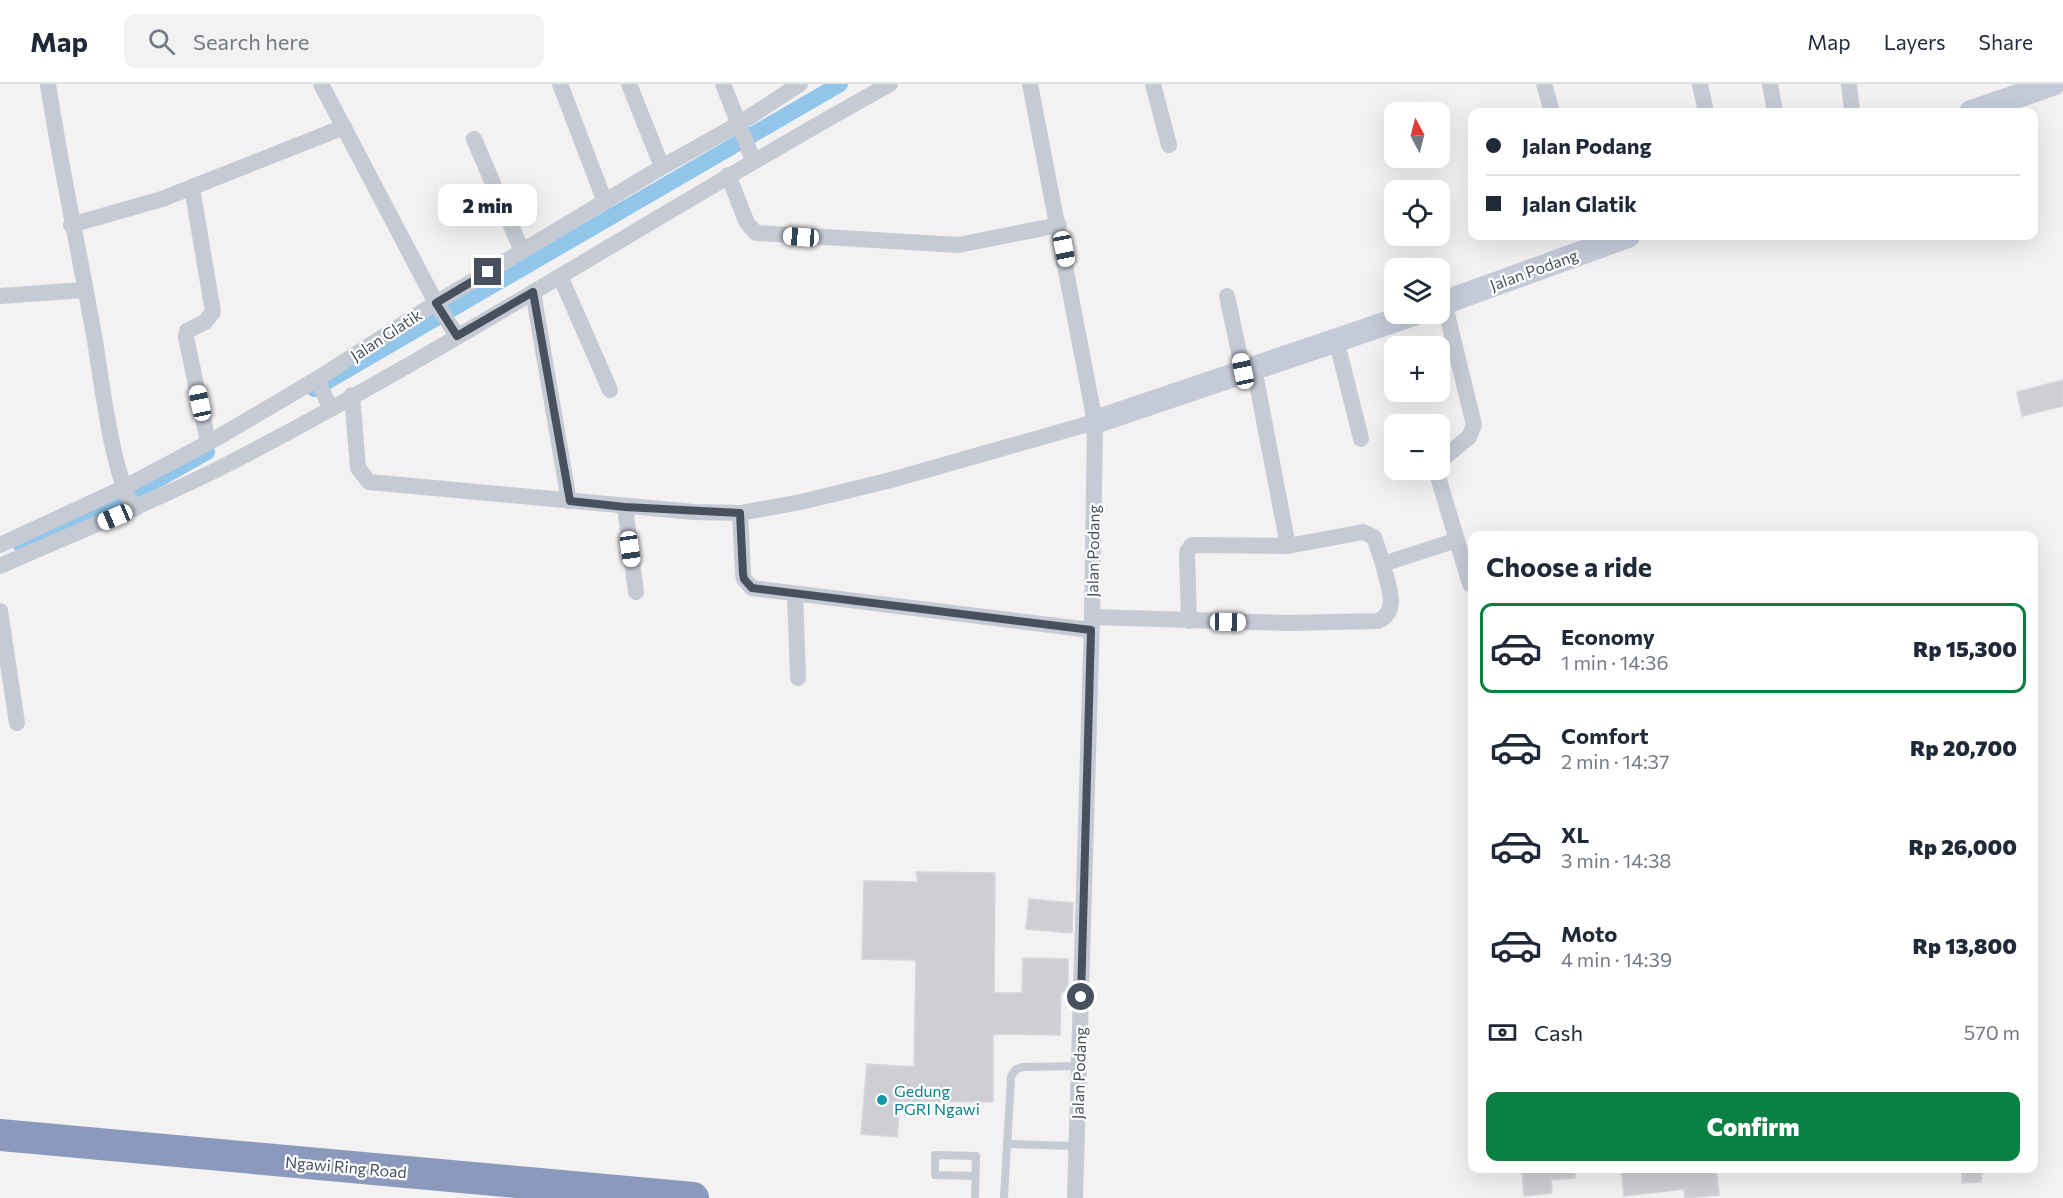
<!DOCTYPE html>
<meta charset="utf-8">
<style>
body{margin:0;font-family:Commissioner,sans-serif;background:#f2f2f3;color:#1f2937;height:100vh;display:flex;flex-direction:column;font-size:22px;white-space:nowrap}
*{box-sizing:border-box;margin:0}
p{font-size:20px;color:#747a83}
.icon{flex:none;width:33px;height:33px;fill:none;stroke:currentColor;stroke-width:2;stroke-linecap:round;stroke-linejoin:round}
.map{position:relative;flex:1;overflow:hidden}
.drawer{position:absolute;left:1468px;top:447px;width:570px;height:642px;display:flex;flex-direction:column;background:#fff;border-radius:12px;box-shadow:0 6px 24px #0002}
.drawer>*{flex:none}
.banner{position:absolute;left:1468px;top:24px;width:570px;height:132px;border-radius:12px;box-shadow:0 6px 24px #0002;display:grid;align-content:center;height:132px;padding:0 18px;background:#fff}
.needle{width:39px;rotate:353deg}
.tools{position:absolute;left:1384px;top:18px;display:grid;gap:12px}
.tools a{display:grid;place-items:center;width:66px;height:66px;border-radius:12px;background:#fff;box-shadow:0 6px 24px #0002;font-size:30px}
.end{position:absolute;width:27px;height:27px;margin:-14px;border:8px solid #49505d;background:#fff;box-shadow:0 0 0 3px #fff}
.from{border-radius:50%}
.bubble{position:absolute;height:42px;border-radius:12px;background:#fff;box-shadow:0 6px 24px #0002;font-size:20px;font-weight:800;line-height:42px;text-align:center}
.car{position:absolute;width:18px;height:36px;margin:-18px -9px;border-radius:8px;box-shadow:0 0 4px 2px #0007;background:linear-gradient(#fff 24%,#345 0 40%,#fff 0 76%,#345 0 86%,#fff 0)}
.banner b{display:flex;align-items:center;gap:21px;height:57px;font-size:22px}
.banner b+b{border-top:2px solid #e0e1e3}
.banner i{width:15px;height:15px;background:#1f2937}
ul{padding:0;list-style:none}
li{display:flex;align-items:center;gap:18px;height:90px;margin:0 12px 9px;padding:0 6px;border:3px solid transparent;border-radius:12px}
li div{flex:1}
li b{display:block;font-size:22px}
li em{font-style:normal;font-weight:800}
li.current{border-color:#0b8043}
li>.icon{width:54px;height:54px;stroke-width:1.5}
h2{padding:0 18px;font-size:27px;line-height:72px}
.pay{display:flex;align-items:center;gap:15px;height:66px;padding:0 18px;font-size:22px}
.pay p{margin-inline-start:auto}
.button{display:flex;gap:12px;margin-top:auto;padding:12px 18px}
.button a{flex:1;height:69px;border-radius:12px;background:#0b8043;color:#fff;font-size:24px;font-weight:800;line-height:69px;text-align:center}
header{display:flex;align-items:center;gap:36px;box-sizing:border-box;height:84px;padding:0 30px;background:#fff;border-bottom:2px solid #e0e1e3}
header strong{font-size:28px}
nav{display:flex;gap:33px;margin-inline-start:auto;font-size:21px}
.search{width:420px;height:54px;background:#f2f2f3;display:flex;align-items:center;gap:15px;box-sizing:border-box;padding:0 21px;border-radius:12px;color:#747a83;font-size:22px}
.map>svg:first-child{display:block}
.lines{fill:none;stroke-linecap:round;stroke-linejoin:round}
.canal{stroke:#91c5e9;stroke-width:16}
.building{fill:#cecfd5;stroke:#d5d5dc;stroke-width:1.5}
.lane{stroke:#c5cad4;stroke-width:8}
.street{stroke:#c5cad4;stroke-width:16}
.secondary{stroke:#c4cad8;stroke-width:24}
.highway{stroke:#8b99bd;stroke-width:32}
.route{stroke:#49505d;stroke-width:8}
.culture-dot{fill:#0f9aa8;stroke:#fff;stroke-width:2}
.labels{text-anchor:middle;stroke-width:4.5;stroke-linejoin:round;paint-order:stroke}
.street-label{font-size:16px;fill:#49505d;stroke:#fff}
.culture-label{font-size:16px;fill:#0d838f;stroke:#fff;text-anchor:start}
</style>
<header>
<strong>Map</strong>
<div class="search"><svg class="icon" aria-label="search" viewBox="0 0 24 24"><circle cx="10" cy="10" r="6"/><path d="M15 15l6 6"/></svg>Search here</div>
<nav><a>Map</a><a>Layers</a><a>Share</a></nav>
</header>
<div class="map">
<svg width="2063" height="1114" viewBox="0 0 2063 1114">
<rect width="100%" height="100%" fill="#f3f1f1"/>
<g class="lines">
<g class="canal">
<path d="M 314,305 L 840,0"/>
<path d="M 20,460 L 159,395 L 207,368"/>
</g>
</g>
<g class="building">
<path d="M 2063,296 L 2063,322 L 2022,332 L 2017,308 Z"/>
<path d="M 916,788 L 995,789 L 994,909 L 1022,909 L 1023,874 L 1068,875 L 1068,908 L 1061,908 L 1060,951 L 993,950 L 993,1018 L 900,1017 L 897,1053 L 861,1050 L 867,980 L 914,983 L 916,876 L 862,875 L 864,797 L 918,798 Z"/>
<path d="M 1029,815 L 1073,819 L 1072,849 L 1026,845 Z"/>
<path d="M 1522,1084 L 1575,1084 L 1575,1094 L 1551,1096 L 1552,1109 L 1524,1112 Z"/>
<path d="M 1621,1084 L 1716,1084 L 1719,1111 L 1685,1114 L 1684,1105 L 1624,1112 Z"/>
<path d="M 1962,1084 L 1982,1084 L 1981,1098 L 1962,1099 Z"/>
</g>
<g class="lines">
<g class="lane">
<path d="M 1007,1060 L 1077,1062"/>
<path d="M 975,1114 L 976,1072 L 935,1071 L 935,1091 L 975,1092"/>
<path d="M 1004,1114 L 1011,993 L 1015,986 L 1022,983 L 1079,982"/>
</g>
<g class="street">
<path d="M 48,0 C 61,86 80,171 95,257 C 102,299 112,392 135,425"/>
<path d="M 321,0 L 436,219 L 457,252"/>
<path d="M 560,0 L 605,118"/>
<path d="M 629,0 L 662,83"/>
<path d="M 723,0 L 753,76"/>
<path d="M 1030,0 L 1095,338 L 1092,533 L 1075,1114"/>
<path d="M 1153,0 L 1169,61"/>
<path d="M 1544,0 L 1552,28"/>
<path d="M 1700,0 L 1706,28"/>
<path d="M 1770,0 L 1775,28"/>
<path d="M 1849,0 L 1852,28"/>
<path d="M 474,55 L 522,167"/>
<path d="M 728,91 L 747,139 L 756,149 L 958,161 L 1059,141"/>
<path d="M 192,104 L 213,228 L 205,238 L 187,247 L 186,253 L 208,358"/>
<path d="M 71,141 L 162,115 L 344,43"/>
<path d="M 560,192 L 610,306"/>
<path d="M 533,208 L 569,417"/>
<path d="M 0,212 L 84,206"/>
<path d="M 1227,212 L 1243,287"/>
<path d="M 1336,255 L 1361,355"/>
<path d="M 1254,284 L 1288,462"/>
<path d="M 317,295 L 330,323"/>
<path d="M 352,311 L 358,384 L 369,398 L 694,428 L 740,429 L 801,418 L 891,396 L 1095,338"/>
<path d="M 1440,377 L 1469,353 L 1474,341 L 1444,218"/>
<path d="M 1436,386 L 1470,500"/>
<path d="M 625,423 L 636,508"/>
<path d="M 740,429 L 743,490 L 744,495 L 752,504 L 1091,546"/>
<path d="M 0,461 L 123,404 L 217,354 L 317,295 L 436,219 L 662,83 L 737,41 L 800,0"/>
<path d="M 0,482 C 76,448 154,418 228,380 C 454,263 667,123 890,0"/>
<path d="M 795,510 L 798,594"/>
<path d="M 0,527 L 17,639"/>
<path d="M 1092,533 L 1287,539 L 1378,537 C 1401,527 1387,500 1383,480 L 1457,456"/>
<path d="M 1189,537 L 1187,468 L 1192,461 L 1288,462 L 1363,448 L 1374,453 L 1383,480"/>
</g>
<g class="secondary">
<path d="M 1971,28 L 2053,0"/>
<path d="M 1440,220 L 1628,152"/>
<path d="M 1095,338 L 1414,230"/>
</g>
<path class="highway" d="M 0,1051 L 693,1114"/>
</g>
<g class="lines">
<path class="route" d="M 488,188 L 436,219 L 457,252 L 533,208 L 570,417 L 625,423 L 740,429 L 743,490 L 744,495 L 752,504 L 1091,546 L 1081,913"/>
</g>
<circle class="culture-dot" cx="882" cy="1016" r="6"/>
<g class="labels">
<g class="street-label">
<text transform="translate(1534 186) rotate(-20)" y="6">Jalan Podang</text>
<text transform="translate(386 251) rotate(-33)" y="6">Jalan Glatik</text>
<text transform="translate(1093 467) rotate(-89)" y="6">Jalan Podang</text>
<text transform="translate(1079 989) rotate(-88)" y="6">Jalan Podang</text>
<text transform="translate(346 1083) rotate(5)" y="6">Ngawi Ring Road</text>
</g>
<g class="culture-label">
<text x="894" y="1013">Gedung<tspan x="894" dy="18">PGRI Ngawi</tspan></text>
</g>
</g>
</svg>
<div class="tools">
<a><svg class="needle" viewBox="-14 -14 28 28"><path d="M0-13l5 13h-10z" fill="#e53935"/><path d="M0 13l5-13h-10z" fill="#747a83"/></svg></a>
<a><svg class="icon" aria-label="locate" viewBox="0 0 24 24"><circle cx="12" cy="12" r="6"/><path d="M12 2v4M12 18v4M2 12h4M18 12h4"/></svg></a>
<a><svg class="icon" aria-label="layers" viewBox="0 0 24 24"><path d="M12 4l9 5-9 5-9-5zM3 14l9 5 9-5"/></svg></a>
<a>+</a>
<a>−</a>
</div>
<i class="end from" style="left:1081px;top:913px"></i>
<i class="end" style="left:488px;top:188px"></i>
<div class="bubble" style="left:438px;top:100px;width:99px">2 min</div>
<i class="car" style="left:801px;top:153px;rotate:274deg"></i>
<i class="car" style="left:1064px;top:165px;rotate:169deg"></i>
<i class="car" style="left:1243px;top:287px;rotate:348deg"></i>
<i class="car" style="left:200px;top:319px;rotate:348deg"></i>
<i class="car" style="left:115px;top:433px;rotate:247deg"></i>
<i class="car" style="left:630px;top:465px;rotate:172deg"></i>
<i class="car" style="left:1228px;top:538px;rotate:91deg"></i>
<div class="banner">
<b><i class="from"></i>Jalan Podang</b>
<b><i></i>Jalan Glatik</b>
</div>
<section class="drawer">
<h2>Choose a ride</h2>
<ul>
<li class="current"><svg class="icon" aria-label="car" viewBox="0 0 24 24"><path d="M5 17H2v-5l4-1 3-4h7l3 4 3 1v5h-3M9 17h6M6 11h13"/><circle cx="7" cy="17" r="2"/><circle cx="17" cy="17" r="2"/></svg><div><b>Economy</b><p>1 min · 14:36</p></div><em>Rp 15,300</em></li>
<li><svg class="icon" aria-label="car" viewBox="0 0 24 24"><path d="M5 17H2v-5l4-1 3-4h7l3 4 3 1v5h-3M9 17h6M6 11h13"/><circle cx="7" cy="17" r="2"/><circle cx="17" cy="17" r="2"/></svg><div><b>Comfort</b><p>2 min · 14:37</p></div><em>Rp 20,700</em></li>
<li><svg class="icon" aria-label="car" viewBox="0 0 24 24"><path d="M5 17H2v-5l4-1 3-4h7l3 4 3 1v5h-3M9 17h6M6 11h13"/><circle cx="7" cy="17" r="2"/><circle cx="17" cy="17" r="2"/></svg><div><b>XL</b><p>3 min · 14:38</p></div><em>Rp 26,000</em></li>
<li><svg class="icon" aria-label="car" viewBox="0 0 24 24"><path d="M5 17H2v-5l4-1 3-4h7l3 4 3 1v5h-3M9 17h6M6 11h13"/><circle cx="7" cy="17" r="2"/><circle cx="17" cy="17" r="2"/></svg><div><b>Moto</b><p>4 min · 14:39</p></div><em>Rp 13,800</em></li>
</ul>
<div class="pay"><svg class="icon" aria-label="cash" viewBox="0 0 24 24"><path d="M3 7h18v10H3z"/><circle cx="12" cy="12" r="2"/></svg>Cash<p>570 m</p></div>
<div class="button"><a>Confirm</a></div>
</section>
</div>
